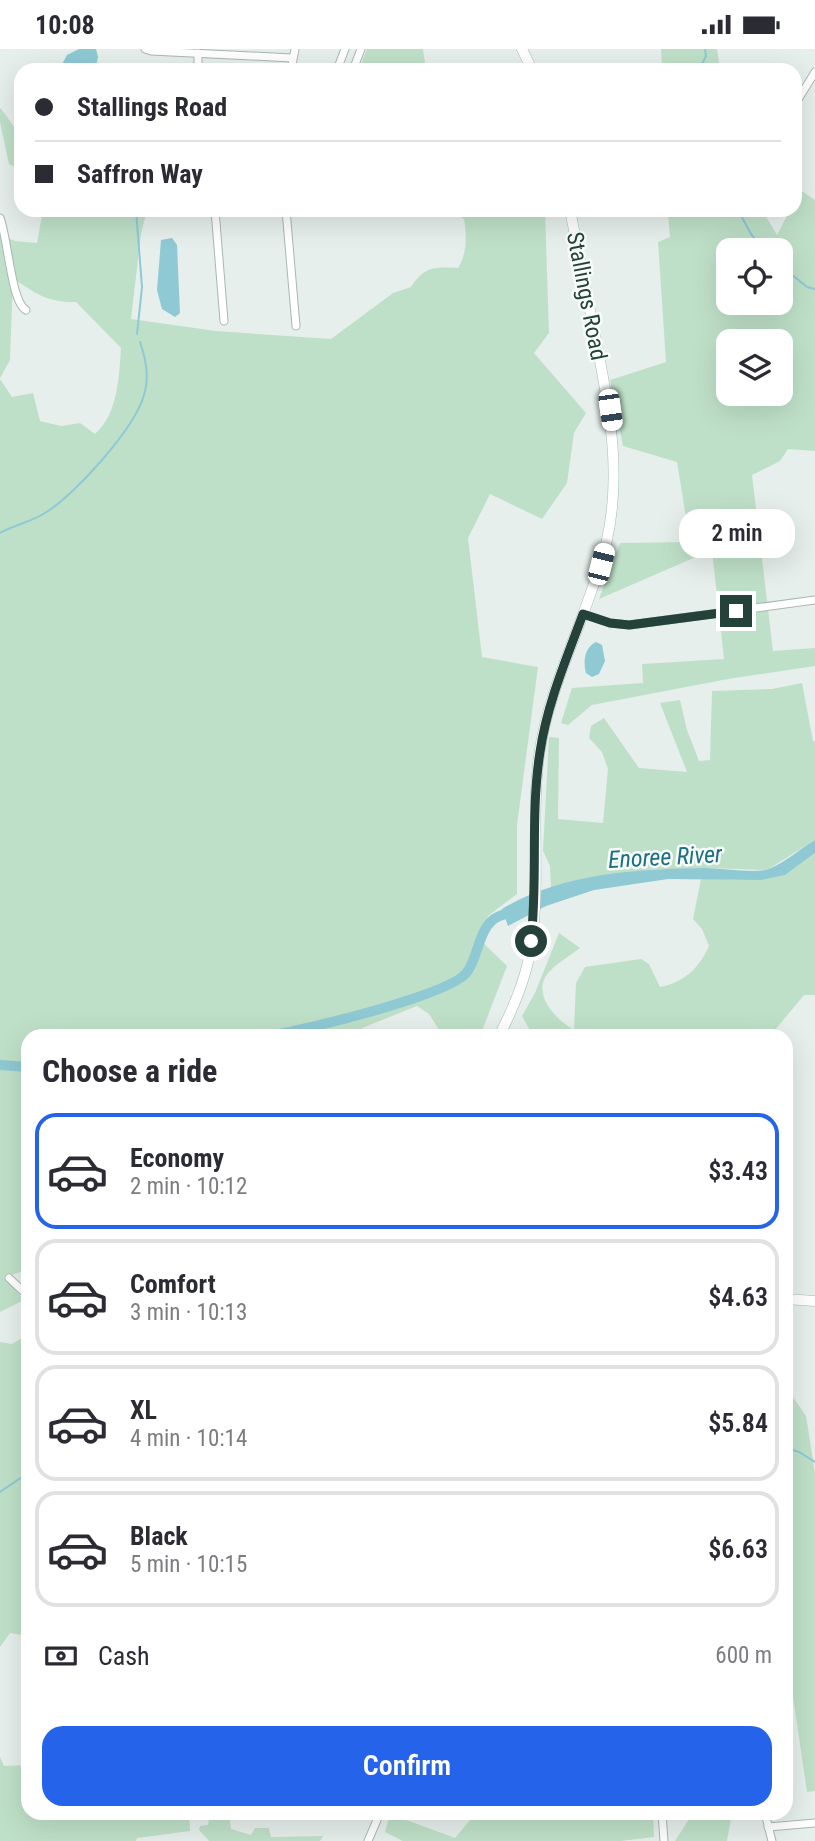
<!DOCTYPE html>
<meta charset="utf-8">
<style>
body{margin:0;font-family:"Roboto Condensed",sans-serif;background:#f7f7f7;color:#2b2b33;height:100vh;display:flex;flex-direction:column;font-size:26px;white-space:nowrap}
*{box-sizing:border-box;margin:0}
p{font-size:23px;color:#7c7c81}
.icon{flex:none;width:38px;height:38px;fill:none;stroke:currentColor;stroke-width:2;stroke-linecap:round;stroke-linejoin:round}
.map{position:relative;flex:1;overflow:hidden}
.panel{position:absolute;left:21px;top:980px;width:772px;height:791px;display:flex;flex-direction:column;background:#fff;border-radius:21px;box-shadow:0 7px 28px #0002}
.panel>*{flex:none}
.top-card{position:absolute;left:14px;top:14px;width:788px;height:154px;border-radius:21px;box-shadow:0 7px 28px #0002;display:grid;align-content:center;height:154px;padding:0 21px;background:#fff}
.buttons{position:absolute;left:716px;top:189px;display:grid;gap:14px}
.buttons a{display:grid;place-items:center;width:77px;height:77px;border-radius:14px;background:#fff;box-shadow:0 7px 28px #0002;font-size:35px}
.end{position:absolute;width:32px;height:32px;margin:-16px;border:9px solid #24423a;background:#fff;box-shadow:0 0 0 4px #fff}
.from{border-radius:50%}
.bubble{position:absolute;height:49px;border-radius:21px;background:#fff;box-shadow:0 7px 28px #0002;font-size:23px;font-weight:600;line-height:49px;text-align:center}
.car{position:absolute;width:21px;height:42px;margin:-21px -10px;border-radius:9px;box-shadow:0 0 5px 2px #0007;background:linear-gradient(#fff 24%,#345 0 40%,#fff 0 76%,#345 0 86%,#fff 0)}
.top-card b{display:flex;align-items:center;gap:24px;height:66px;font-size:26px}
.top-card b+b{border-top:2px solid #e1e1e2}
.top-card i{width:18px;height:18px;background:#2b2b33}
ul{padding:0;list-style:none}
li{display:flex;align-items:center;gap:21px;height:116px;margin:0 14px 10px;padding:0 7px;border:4px solid #e1e1e2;border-radius:21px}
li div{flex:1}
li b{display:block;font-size:26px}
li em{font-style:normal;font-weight:600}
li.active{border-color:#2563eb}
li>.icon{width:63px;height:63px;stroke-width:1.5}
h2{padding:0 21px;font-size:32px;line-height:84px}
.pay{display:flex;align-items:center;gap:18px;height:77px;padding:0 21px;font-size:26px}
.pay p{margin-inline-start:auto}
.cta{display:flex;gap:14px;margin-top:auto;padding:14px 21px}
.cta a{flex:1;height:80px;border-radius:21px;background:#2563eb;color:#fff;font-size:28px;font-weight:600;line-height:80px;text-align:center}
.status{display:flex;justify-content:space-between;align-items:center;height:49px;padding:0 35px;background:#fff;direction:ltr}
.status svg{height:19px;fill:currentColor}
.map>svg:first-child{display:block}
.green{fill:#bfe0c8;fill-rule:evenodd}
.water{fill:#8ec9d4}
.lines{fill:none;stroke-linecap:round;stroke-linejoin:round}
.stream{stroke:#8ec9d4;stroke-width:2}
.river{stroke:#8ec9d4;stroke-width:10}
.street-casing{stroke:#a8b8b2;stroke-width:9}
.secondary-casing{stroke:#a4bbb3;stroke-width:11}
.street{stroke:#fff;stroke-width:7}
.secondary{stroke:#fff;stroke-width:10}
.route{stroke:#24423a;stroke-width:9}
.labels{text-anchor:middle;stroke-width:5;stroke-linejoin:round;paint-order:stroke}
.street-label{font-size:23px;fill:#24423a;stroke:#f7fbf9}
.water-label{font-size:24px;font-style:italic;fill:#1c6f80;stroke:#f7fbf9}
</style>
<div class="status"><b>10:08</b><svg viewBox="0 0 49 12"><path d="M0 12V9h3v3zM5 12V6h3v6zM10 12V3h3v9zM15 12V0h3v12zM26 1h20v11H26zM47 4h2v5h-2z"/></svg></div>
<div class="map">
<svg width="815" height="1792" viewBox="0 0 815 1792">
<rect width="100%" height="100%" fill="#e6efeb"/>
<g class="green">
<path d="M 367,0 L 423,0 L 425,14 L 429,21 L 359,21 Z"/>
<path d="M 661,0 L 717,0 L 720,21 L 662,21 Z"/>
<path d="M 0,59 C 8,67 12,78 21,85 L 21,121 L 9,115 L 0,73 Z"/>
<path d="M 800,141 L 815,151 L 815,402 L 788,400 L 780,412 L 752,426 L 773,602 L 815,599 L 815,617 L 728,630 L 592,656 L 568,676 L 561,674 L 572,639 L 643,634 L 642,615 L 724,610 L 712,501 L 599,550 L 620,494 L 690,493 L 677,413 L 623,397 L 610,331 L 666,313 L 658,193 L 670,188 L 668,165 L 658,166 L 658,161 L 762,161 L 777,186 L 790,161 L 794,161 L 795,152 ZM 728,201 L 780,201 L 780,254 L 728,254 ZM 728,292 L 780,292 L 780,345 L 728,345 Z"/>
<path d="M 43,161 L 147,161 L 141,185 L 131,270 L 216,282 L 331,290 L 393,244 L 411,238 C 425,217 434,218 458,219 C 467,205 467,186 464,170 L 456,165 L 443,166 L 443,161 L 545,161 L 549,284 L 534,304 L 586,364 L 574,384 L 567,434 L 542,470 L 490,445 L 468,489 L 482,608 L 538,618 L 517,776 L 517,845 L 488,867 L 480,891 L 507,917 L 480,987 L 443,987 L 429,965 L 417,957 L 362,979 L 368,987 L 28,987 L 28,1221 L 4,1228 L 24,1251 L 0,1263 L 0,330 L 12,348 L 33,344 L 40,372 L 61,377 L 80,374 L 95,385 C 118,365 119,328 121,299 L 76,253 C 49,254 34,244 13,229 L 10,311 L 0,329 L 0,186 L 15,192 L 37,194 Z"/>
<path d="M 802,634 L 813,692 L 815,692 L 815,791 L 767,821 L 706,819 L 647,821 L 584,830 L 551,839 L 550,817 L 543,802 L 549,688 L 559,689 L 558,770 L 603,774 L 608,720 L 602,703 L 589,689 L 591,677 L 604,669 L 639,719 L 687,723 L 660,654 L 680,651 L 687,681 L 699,712 L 710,711 L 712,642 L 772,640 Z"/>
<path d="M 815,804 L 815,946 L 804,946 L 770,987 L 533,987 L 522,967 L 535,944 L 559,884 L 580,899 C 570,907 557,914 549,923 C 530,944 556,971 574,981 L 576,934 L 585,918 L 641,910 L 649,915 L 660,938 C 685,933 699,919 709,897 L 702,880 L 693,870 L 701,830 L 762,831 L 785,826 Z"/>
<path d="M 28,1280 L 28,1587 L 10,1584 L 0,1598 L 0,1293 L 12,1295 L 22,1289 Z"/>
<path d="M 786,1338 L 806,1367 L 815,1424 L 815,1742 L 807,1743 L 786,1600 Z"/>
<path d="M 0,1708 L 4,1717 L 28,1716 L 28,1764 L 189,1764 L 190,1782 L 137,1789 L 136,1792 L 0,1792 Z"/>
<path d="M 210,1764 L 229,1764 L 231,1780 L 251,1786 L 255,1779 L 269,1779 L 271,1788 L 323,1787 L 320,1792 L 209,1792 L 199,1781 L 200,1777 L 208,1776 Z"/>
<path d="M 476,1764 L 653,1764 L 654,1788 L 621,1792 L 403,1792 L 385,1783 L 390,1765 L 455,1789 Z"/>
<path d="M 693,1764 L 732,1764 L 727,1792 L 675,1792 Z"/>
</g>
<g class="water">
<path d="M 79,0 L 96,0 L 98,8 L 95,21 L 59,21 L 67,6 Z"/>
<path d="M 172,189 L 177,196 L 180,264 L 175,268 L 162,260 L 157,241 L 161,191 Z"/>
<path d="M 596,593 L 602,596 L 605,612 L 599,625 L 592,628 L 586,624 C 583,613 584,599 596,593 Z"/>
<path d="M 815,791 L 815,804 L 785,826 L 762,831 L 668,830 L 594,841 L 546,857 L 508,877 L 502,860 C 561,824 638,820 705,819 C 720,819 758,825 769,820 C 786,813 800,800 815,791 Z"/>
</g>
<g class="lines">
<g class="stream">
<path d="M 699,21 L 706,7 L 705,0"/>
<path d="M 136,161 L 142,238 L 137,285"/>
<path d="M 738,161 L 751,185 L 764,201"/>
<path d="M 780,216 L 807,238 L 815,240"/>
<path d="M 0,484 C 14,476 31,473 45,464 C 74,447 135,379 144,346 C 150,328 146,310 140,293"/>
<path d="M 786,1399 L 799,1403 L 815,1413"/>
<path d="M 0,1443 L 28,1424"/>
</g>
<g class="river">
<path d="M 268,987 C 301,982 451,946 467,923 C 478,909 478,882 494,870 C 499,866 507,865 513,862"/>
<path d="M 0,1016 L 28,1018"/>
</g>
<defs>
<g id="street">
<path d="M 145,0 L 151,2 L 292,9"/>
<path d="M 198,21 L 198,4"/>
<path d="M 291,21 L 295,0"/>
<path d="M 337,21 L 345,0"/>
<path d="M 353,21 L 361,0"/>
<path d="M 794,57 L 815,23"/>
<path d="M 215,161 L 224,272"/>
<path d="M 286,161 L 296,277"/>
<path d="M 287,163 L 354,161"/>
<path d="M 0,169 C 8,189 11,253 26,261"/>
<path d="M 583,565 L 610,574 L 630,576 L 815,551"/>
<path d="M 9,1229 L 28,1247"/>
<path d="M 662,1764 L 664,1792"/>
<path d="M 765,1764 L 772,1792"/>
<path d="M 768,1778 L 815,1774"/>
<path d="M 368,1792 L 380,1764"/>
</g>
<g id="secondary">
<path d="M 522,0 L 532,21"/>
<path d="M 499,987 C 511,964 522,939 528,913 C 543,846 530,775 539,707 C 549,633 588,568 606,495 C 622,428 610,363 597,296 C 588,251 579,206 570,161"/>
<path d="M 786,1250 L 815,1252"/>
</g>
</defs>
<use href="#street" class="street-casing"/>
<use href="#secondary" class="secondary-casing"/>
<use href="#street" class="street"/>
<use href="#secondary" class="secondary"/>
</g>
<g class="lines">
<path class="route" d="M 531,892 C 538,829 530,766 540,703 C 547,655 566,611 583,565 L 610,574 L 629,576 L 736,562"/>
</g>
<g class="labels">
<g class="street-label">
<text transform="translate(587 247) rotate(79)" y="8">Stallings Road</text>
</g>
<g class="water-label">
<text transform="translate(665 808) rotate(-3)" y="8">Enoree River</text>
</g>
</g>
</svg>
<div class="buttons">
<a><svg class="icon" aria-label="locate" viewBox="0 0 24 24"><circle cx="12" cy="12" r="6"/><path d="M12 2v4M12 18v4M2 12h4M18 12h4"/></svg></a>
<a><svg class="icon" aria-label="layers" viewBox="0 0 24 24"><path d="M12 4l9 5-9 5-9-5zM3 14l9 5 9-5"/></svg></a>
</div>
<i class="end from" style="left:531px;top:892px"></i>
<i class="end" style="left:736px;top:562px"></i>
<div class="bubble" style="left:679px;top:460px;width:116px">2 min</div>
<i class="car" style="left:610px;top:361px;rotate:172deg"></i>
<i class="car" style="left:601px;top:515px;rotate:14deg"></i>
<div class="top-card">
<b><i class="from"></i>Stallings Road</b>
<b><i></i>Saffron Way</b>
</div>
<section class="panel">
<h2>Choose a ride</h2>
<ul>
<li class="active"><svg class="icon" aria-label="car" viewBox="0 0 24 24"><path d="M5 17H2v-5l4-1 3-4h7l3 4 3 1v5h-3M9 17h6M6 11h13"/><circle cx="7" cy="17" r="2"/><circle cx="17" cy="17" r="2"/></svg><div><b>Economy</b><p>2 min · 10:12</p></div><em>$3.43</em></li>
<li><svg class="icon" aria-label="car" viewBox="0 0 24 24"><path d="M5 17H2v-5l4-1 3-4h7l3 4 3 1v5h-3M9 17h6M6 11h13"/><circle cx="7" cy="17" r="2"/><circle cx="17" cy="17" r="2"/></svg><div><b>Comfort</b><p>3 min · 10:13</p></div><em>$4.63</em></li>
<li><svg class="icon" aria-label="car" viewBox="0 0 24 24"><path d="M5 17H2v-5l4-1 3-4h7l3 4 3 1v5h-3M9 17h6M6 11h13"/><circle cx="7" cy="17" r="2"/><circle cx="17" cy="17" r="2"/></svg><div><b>XL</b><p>4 min · 10:14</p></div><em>$5.84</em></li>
<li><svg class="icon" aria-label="car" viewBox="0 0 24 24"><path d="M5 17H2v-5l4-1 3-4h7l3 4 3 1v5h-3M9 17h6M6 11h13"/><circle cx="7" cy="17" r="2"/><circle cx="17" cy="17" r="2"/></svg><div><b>Black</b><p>5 min · 10:15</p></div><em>$6.63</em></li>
</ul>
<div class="pay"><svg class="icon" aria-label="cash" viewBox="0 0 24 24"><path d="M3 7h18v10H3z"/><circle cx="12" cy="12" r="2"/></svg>Cash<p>600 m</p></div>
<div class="cta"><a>Confirm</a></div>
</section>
</div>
